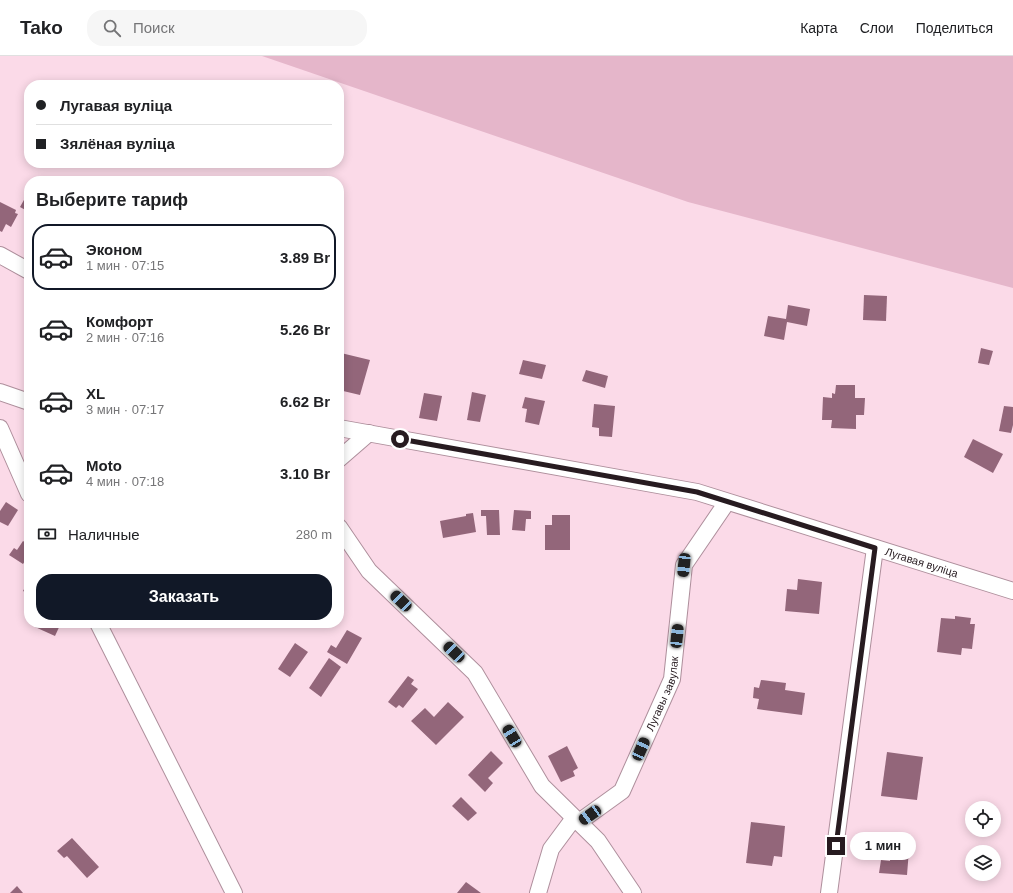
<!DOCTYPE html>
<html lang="ru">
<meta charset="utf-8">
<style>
body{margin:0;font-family:Arial,sans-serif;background:#f6f6f6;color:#202124;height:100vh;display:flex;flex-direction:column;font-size:15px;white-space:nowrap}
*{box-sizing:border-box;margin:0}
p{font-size:13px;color:#757577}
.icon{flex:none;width:22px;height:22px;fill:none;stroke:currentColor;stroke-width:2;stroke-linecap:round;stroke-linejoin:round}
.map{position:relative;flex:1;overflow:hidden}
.panel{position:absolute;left:24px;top:120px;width:320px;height:452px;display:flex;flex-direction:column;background:#fff;border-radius:16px;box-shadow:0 2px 10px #0003}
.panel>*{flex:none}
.guide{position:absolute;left:24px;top:24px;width:320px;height:88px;border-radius:16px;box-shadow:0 2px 10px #0003;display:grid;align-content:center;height:88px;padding:0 12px;background:#fff}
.controls{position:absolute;left:965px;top:745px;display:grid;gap:8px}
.controls a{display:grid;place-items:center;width:36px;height:36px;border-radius:50%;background:#fff;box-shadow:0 2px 10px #0003;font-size:20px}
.end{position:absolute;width:18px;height:18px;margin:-9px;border:5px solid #271b20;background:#fff;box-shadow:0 0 0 2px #fff}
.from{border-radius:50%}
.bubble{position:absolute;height:28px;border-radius:14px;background:#fff;box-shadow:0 2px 10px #0003;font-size:13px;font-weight:700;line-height:28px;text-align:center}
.car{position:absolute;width:12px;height:24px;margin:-12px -6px;border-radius:5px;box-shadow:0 0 3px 1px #0007;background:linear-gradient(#222 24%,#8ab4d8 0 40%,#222 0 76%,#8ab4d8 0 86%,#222 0)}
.guide b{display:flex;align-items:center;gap:14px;height:38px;font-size:15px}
.guide b+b{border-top:1px solid #e0e0e0}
.guide i{width:10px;height:10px;background:#202124}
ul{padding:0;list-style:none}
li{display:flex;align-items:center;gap:12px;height:66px;margin:0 8px 6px;padding:0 4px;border:2px solid transparent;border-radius:16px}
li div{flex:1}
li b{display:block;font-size:15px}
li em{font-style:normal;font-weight:700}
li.on{border-color:#111827}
li>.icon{width:36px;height:36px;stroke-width:1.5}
h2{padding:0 12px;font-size:18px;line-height:48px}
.pay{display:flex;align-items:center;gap:10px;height:44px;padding:0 12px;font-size:15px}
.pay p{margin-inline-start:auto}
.action{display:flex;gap:8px;margin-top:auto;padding:8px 12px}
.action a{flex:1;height:46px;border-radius:16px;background:#111827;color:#fff;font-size:16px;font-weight:700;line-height:46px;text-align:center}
header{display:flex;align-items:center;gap:24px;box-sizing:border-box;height:56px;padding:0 20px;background:#fff;border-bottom:1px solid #e0e0e0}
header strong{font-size:19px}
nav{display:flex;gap:22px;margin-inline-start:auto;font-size:14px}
.search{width:280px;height:36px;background:#f6f6f6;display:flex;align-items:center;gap:10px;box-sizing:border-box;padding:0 14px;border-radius:16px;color:#757577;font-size:15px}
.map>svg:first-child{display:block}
.green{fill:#e5b6ca}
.building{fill:#93667a}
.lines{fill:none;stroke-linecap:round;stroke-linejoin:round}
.street-casing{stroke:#ae8f9c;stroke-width:18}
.street{stroke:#fff;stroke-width:16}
.route{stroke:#271b20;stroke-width:5}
.labels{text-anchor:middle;stroke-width:3;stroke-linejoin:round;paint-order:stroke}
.street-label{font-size:11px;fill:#271b20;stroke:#fbdae8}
</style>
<header>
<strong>Tako</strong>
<div class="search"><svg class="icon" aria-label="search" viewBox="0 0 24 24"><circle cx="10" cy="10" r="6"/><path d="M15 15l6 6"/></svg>Поиск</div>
<nav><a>Карта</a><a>Слои</a><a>Поделиться</a></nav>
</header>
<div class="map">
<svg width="1013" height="837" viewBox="0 0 1013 837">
<rect width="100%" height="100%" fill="#fbdae8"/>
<path class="green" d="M 262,0 L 1013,0 L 1013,232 L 688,146 Z"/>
<g class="building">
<path d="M 29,135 L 29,156 L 20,151 Z"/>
<path d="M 0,146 L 16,154 L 15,157 L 18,158 L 11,171 L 6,168 L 2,176 L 0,175 Z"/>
<path d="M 864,239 L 887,240 L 886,265 L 863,264 Z"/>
<path d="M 788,249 L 810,253 L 807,270 L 787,266 L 784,284 L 764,280 L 768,260 L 786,263 Z"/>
<path d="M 981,292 L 993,295 L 989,309 L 978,307 Z"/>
<path d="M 341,297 L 370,304 L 360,339 L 339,334 L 343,318 L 339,317 L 339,304 Z"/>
<path d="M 523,304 L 546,309 L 542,323 L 519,318 Z"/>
<path d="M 586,314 L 608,320 L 605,332 L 582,325 Z"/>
<path d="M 836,329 L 855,329 L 855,342 L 865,342 L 864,359 L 856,359 L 856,373 L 831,372 L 832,364 L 822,364 L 823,341 L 832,342 L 832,337 L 835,338 Z"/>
<path d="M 472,336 L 486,339 L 480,366 L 467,364 Z"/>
<path d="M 424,337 L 442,340 L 437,365 L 419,362 Z"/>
<path d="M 525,341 L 545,345 L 539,369 L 525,366 L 527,353 L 522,352 Z"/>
<path d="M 594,348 L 615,350 L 612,381 L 599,380 L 599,372 L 592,371 Z"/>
<path d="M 1004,350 L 1013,351 L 1013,369 L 1011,377 L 999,375 Z"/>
<path d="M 973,383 L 1003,398 L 993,417 L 964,401 Z"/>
<path d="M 6,446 L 18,454 L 8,470 L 0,466 L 0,455 Z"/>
<path d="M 481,454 L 499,454 L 500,479 L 487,479 L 486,460 L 481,460 Z"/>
<path d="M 514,454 L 531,455 L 531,463 L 526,463 L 525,475 L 512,474 Z"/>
<path d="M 473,457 L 476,476 L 443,482 L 440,465 L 466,460 L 466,458 Z"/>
<path d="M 552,459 L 570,459 L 570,494 L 545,494 L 545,469 L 552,469 Z"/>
<path d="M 23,485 L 29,489 L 29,499 L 23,508 L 9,499 L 14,492 L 17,494 Z"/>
<path d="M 798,523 L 822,526 L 819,558 L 785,555 L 787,533 L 797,534 Z"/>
<path d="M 29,524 L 29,538 L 23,535 Z"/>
<path d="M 955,560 L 971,562 L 970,568 L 975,568 L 972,593 L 962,592 L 961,599 L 937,596 L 941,562 L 955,563 Z"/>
<path d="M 37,567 L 61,567 L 55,580 L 35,571 Z"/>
<path d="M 347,574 L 362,582 L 347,608 L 327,596 L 331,589 L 336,592 Z"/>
<path d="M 295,587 L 308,596 L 290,621 L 278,613 Z"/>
<path d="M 329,602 L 341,611 L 321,641 L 309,632 Z"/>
<path d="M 408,620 L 414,624 L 411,628 L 418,633 L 403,652 L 399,649 L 396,652 L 388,646 Z"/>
<path d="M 761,624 L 786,627 L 785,634 L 805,637 L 802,659 L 757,653 L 759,643 L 753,642 L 754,631 L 759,632 Z"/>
<path d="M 448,646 L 464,661 L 436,689 L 411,665 L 425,652 L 434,661 Z"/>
<path d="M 567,690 L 578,712 L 573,715 L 575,720 L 561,726 L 548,700 Z"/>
<path d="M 491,695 L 503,707 L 488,722 L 493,727 L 485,736 L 468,719 Z"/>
<path d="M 887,696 L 923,701 L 917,744 L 881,740 Z"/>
<path d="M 461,741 L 477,757 L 468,765 L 452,750 Z"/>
<path d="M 751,766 L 785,770 L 782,801 L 774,800 L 772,810 L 746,807 Z"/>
<path d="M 892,779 L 910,781 L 907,819 L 879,817 L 881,804 L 890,805 Z"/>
<path d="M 72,782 L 99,811 L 87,822 L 67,800 L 64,802 L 57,795 Z"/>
<path d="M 466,826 L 481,837 L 457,837 Z"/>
<path d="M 17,830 L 23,837 L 10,837 Z"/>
</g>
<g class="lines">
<defs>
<g id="street">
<path d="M 0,199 L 29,215"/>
<path d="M 0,336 L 29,346"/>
<path d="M 0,372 L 29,438"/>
<path id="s1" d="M 339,372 L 697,436 L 1013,535"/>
<path d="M 339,403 L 369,377"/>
<path d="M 339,471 L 369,515 L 475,617 L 542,730 L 598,785 L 633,837"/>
<path d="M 98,567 L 234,837"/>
<path id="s2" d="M 579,766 L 622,735 L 672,623 L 684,509 L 727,446"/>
<path d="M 538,837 L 551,793 L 574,762"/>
<path d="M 829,837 L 875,492"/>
</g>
</defs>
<use href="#street" class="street-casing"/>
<use href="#street" class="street"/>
</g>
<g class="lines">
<path class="route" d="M 400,383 L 697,436 L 875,492 L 836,790"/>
</g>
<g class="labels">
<g class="street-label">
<text dy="4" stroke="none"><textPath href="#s1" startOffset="599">Лугавая вуліца</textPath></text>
<text dy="4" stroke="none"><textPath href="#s2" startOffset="159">Лугавы завулак</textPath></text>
</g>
</g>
</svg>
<div class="controls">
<a><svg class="icon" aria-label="locate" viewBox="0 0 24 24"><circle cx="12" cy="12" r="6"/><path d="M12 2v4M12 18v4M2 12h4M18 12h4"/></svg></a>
<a><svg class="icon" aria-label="layers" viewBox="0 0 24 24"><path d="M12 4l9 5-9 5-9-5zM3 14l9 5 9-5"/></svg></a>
</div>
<i class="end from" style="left:400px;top:383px"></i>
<i class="end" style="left:836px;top:790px"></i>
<div class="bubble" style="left:850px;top:776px;width:66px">1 мин</div>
<i class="car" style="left:684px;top:509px;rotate:186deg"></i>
<i class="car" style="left:401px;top:545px;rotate:314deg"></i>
<i class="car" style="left:677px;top:580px;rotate:6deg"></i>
<i class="car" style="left:454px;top:596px;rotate:314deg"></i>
<i class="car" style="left:512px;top:680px;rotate:329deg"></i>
<i class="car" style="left:641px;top:693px;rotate:24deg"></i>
<i class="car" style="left:590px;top:759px;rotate:235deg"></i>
<div class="guide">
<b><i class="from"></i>Лугавая вуліца</b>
<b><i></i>Зялёная вуліца</b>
</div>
<section class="panel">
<h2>Выберите тариф</h2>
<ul>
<li class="on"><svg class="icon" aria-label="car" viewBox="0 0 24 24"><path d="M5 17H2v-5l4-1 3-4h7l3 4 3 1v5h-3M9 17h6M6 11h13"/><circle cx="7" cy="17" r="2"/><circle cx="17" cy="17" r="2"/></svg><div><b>Эконом</b><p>1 мин · 07:15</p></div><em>3.89 Br</em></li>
<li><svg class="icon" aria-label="car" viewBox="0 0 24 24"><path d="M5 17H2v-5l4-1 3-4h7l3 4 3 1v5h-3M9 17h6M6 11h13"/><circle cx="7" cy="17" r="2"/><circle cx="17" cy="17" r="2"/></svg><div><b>Комфорт</b><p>2 мин · 07:16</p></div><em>5.26 Br</em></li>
<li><svg class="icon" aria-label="car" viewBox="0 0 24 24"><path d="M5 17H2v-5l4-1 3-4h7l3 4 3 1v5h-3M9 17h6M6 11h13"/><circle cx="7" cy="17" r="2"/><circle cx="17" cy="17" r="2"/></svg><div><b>XL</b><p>3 мин · 07:17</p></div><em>6.62 Br</em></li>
<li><svg class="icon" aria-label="car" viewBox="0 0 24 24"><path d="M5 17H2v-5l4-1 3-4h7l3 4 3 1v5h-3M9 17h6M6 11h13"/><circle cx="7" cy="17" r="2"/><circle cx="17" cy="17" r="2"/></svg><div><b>Moto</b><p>4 мин · 07:18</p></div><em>3.10 Br</em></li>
</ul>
<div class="pay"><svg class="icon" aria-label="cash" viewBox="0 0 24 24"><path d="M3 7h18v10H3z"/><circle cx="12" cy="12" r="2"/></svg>Наличные<p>280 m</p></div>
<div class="action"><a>Заказать</a></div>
</section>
</div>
